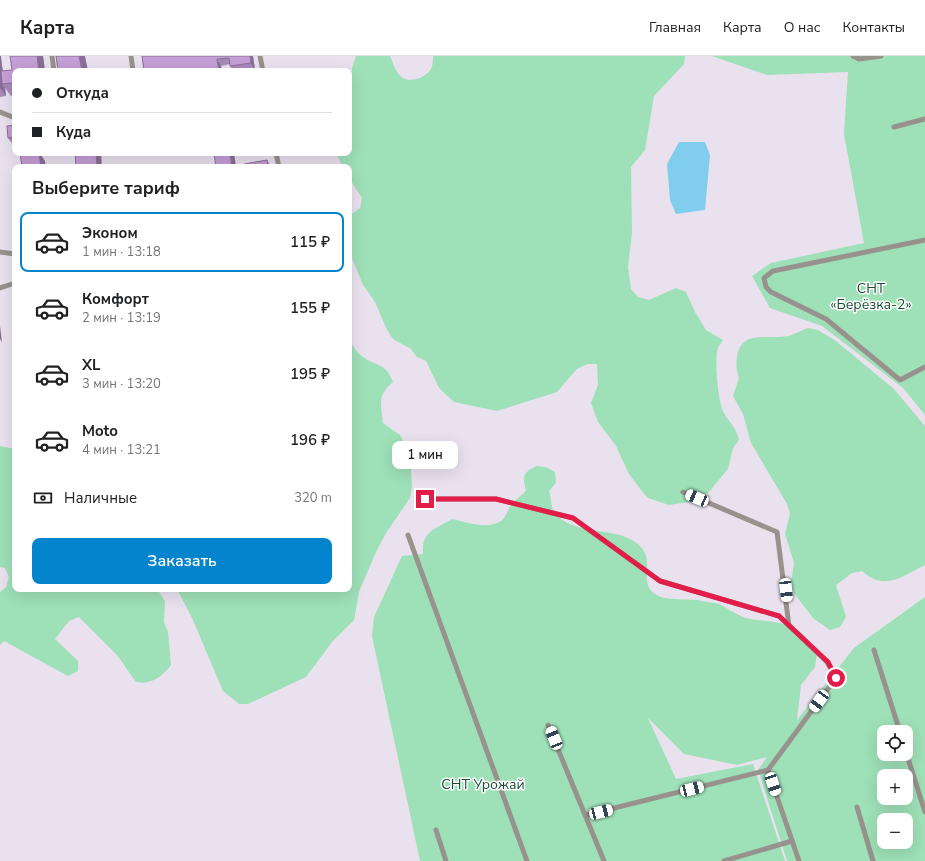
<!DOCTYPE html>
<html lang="ru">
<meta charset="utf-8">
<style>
body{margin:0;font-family:"Nunito Sans",sans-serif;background:#f2f2f2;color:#202124;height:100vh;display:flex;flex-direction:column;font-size:15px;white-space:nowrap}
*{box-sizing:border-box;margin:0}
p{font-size:13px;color:#757577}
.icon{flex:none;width:22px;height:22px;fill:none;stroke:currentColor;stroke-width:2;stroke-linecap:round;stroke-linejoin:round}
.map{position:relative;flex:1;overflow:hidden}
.side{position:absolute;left:12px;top:108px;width:340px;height:428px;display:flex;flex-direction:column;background:#fff;border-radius:8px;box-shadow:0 4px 16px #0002}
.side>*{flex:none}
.banner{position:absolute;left:12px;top:12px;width:340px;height:88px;border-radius:8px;box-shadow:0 4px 16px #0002;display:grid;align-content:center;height:88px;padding:0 20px;background:#fff}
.buttons{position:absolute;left:877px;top:669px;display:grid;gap:8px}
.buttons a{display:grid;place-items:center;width:36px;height:36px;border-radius:8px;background:#fff;box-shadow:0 4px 16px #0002;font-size:20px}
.end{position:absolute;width:18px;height:18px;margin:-9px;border:5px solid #e11d48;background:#fff;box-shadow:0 0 0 2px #fff}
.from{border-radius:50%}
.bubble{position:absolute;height:28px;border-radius:8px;background:#fff;box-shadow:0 4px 16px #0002;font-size:13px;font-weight:600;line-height:28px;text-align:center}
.car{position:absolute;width:12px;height:24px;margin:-12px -6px;border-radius:5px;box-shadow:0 0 3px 1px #0007;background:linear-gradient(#fff 24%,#345 0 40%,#fff 0 76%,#345 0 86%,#fff 0)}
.banner b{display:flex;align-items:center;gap:14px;height:38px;font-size:15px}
.banner b+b{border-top:1px solid #e0e0e0}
.banner i{width:10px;height:10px;background:#202124}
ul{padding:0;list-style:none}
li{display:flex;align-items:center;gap:12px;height:60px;margin:0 8px 6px;padding:0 12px;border:2px solid transparent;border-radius:8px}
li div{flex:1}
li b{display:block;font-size:15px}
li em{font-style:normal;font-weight:600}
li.on{border-color:#0484cc}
li>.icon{width:36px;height:36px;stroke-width:1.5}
h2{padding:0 20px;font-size:18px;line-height:48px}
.pay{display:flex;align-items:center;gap:10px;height:44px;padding:0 20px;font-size:15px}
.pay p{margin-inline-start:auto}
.cta{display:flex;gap:8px;margin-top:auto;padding:8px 20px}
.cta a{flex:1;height:46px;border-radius:8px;background:#0484cc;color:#fff;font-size:16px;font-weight:600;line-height:46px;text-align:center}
header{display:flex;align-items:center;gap:24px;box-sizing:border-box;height:56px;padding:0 20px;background:#fff;border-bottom:1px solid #e0e0e0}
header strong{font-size:19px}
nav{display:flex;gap:22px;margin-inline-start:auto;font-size:14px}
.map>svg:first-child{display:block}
.green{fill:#9ee0b8;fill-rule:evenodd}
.water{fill:#80cded}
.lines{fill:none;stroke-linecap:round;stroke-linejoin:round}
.lane{stroke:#98928d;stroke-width:5}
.wall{fill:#a989b9}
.shaded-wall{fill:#8a6f96}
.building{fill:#c59fd7;stroke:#8a6f96}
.route{stroke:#e11d48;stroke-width:5}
.labels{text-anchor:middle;stroke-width:3;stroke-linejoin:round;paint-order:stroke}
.park-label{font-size:14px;fill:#194c32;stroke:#fff}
</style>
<header>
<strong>Карта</strong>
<nav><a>Главная</a><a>Карта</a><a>О нас</a><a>Контакты</a></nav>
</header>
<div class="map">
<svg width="925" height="805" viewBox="0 0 925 805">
<rect width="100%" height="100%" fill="#eae1ef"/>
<g class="green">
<path d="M 356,0 L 390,0 C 393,7 396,18 403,22 C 412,27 426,21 431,13 C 433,9 433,4 433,0 L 685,0 L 684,8 L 654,40 L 645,94 L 631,111 L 632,177 L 628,211 L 631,233 L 638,241 L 649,244 L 676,232 L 686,236 L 695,256 L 706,274 L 723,284 C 722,286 719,289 718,292 C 714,303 718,347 724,357 C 730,368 736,370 739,384 L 733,392 L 728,413 L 708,437 L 689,446 L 669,449 L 648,442 L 641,434 L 629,418 L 616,390 L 598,366 L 591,347 L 598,329 L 597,308 L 587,308 L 577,313 L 557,336 L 497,355 L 454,346 L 439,332 L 426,305 L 417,301 L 411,293 L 393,283 L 387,274 L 375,246 L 363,229 L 349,195 L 349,160 L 360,152 L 362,142 L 349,122 L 349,111 L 343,111 L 336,97 L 349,97 L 352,12 Z"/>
<path d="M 712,0 L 925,0 L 925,359 L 903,332 L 822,270 L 770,252 L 752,220 L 771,207 L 864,187 L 844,78 L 848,16 L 767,19 Z"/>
<path d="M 808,272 L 818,274 L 836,285 L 894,333 L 925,370 L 925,509 C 902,520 885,536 862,515 L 852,517 L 836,529 L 846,561 L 840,571 L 830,574 L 813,562 L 794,537 L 791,527 L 794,507 L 785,478 L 790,458 L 787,448 L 751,387 L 743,358 L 733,340 L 739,322 C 736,314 736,309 737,301 C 741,273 768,284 788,280 C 794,279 801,274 808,272 Z"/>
<path d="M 349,284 C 353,289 357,298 363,301 C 378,311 386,307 393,326 C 377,339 381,348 383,367 L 400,379 L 410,398 L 412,431 L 410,442 L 386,477 L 376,496 L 359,536 L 354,564 L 332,586 L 306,621 L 248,648 L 239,648 L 223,635 L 192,562 L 177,533 L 349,533 Z"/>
<path d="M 0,390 L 15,393 L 15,533 L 157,533 L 165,545 L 164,566 L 168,576 L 171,609 C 162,621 151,629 136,626 L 117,599 L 79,561 L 69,565 L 55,583 L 78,605 L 78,615 L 68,620 L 4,585 L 0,589 L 0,536 L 6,531 L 9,521 L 5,512 L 0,511 Z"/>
<path d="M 536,410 L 546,411 L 555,416 L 556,427 L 549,435 C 551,441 551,451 554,456 C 570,478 610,472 630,483 C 665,501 630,529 661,541 C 670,544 687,543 698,544 C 704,546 712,546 719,548 C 728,552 736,559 746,562 C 752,564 760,564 767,565 C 796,569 802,573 817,598 L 815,611 L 801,629 L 797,664 L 854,592 L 925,541 L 925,805 L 787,805 L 758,714 L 767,701 L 737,709 L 684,698 L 648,662 L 676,723 L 753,708 L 785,805 L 420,805 L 372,580 L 374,561 L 402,500 L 423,498 C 421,476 435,473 452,463 C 466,466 487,474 501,465 C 506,461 507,455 511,449 C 514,444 522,440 526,434 C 522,420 523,417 536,410 ZM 884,676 L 906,676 L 906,698 L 884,698 ZM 884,720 L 906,720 L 906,742 L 884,742 ZM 884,764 L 906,764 L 906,786 L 884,786 Z"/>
</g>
<path class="water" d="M 679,86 L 705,86 L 710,99 L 705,154 L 676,158 L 670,144 L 667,108 Z"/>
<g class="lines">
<g class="lane">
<path d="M 52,0 L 54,15"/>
<path d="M 131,0 L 133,15"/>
<path d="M 260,0 L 263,15"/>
<path d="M 853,0 L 859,3 L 881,0"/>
<path d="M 0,56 L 15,62"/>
<path d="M 894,71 L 925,63"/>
<path d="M 276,97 L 279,111"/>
<path d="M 925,184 L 773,215 L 764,222 L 766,231 L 771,236 L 826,263 L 900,324 L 925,311"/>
<path d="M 0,196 L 15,198"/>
<path d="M 0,232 L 15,227"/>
<path d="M 683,436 L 777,476 L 789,570"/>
<path d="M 425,443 L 496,443 L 573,462 L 660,525 L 779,560 L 827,606 L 836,622 L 768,714 L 586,759"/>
<path d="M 408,479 L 527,805"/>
<path d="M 874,594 L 900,676"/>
<path d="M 548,669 L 604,805"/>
<path d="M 906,696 L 925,756"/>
<path d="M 768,714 L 799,805"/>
<path d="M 857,751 L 873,805"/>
<path d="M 436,774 L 446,805"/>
<path d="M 724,805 L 792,785"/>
</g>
</g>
<g class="wall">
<path d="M 0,0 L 3,15 L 12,14 L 43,0 L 45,15 L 15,15 L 15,40 L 11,40 L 5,32 L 6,40 L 0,41 Z"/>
<path d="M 142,0 L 253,0 L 255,14 L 245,15 L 233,15 L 230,10 L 230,8 L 221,10 L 222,15 L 144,15 Z"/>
<path d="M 15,69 L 15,91 L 8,82 Z"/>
</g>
<g class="shaded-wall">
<path d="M 0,0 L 1,0 L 4,28 L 2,28 L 5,32 L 6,40 L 0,32 Z"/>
<path d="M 37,0 L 43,0 L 45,15 L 39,15 Z"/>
<path d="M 79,0 L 85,0 L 88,15 L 82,15 Z"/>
<path d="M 250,0 L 253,0 L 255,14 L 251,7 Z"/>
<path d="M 217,3 L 221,10 L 222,15 L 219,15 Z"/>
<path d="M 39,97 L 40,97 L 45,105 L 46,111 L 41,111 Z"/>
<path d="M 96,97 L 101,97 L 102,111 L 97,111 Z"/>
<path d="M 230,97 L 234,97 L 236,111 L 232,111 Z"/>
<path d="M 267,104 L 271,111 L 268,111 Z"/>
<path d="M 0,270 L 2,286 L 0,283 Z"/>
</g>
<g class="building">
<path d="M 10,0 L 37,0 L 39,15 L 15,15 L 15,27 L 2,28 L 1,15 L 12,14 Z"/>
<path d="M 56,0 L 79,0 L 82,15 L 58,15 Z"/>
<path d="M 142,0 L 250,0 L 251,7 L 230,10 L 229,2 L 217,3 L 219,15 L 202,15 L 202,14 L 196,15 L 144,15 Z"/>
<path d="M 15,69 L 15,81 L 8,82 L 7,70 Z"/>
<path d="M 20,97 L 39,97 L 41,111 L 22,111 Z"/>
<path d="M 75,97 L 96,97 L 97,111 L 76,111 Z"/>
<path d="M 214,97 L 230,97 L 232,111 L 212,111 L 216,111 Z"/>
<path d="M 267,104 L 268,111 L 245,111 L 244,108 Z"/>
</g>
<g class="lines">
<path class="route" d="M 425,443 L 496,443 L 573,462 L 660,525 L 779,560 L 828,606 L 836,622"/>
</g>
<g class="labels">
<g class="park-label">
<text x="871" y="237">СНТ<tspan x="871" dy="16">«Берёзка-2»</tspan></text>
<text x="483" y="733">СНТ Урожай</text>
</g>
</g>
</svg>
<div class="buttons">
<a><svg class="icon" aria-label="locate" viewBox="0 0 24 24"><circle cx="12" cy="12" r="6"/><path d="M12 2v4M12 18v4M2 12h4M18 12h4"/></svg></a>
<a>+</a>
<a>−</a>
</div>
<i class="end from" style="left:836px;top:622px"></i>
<i class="end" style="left:425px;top:443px"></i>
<div class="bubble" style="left:392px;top:385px;width:66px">1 мин</div>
<i class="car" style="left:697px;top:442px;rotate:293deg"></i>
<i class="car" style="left:786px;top:534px;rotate:174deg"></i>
<i class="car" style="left:819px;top:645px;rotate:216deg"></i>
<i class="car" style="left:554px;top:682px;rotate:338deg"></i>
<i class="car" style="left:773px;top:728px;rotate:162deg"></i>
<i class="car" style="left:692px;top:733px;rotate:76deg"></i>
<i class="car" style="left:601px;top:756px;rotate:76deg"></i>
<div class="banner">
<b><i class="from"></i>Откуда</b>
<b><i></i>Куда</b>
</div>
<section class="side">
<h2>Выберите тариф</h2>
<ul>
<li class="on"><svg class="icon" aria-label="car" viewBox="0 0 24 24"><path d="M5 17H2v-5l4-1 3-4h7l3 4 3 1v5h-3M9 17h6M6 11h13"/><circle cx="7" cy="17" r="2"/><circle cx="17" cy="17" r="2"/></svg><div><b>Эконом</b><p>1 мин · 13:18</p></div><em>115 ₽</em></li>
<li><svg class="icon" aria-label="car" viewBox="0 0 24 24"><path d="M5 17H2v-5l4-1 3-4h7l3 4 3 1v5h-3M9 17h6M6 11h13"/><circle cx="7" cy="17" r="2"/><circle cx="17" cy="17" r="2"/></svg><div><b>Комфорт</b><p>2 мин · 13:19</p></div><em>155 ₽</em></li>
<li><svg class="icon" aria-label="car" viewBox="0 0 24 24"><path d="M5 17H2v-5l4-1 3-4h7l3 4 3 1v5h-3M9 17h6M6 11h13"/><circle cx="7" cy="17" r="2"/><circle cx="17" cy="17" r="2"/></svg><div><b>XL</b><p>3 мин · 13:20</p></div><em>195 ₽</em></li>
<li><svg class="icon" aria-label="car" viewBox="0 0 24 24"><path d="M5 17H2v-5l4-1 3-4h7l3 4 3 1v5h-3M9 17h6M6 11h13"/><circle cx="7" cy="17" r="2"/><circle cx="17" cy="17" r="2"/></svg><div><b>Moto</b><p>4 мин · 13:21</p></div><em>196 ₽</em></li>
</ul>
<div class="pay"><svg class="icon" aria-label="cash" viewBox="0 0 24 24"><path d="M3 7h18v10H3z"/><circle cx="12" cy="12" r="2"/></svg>Наличные<p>320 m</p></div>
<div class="cta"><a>Заказать</a></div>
</section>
</div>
